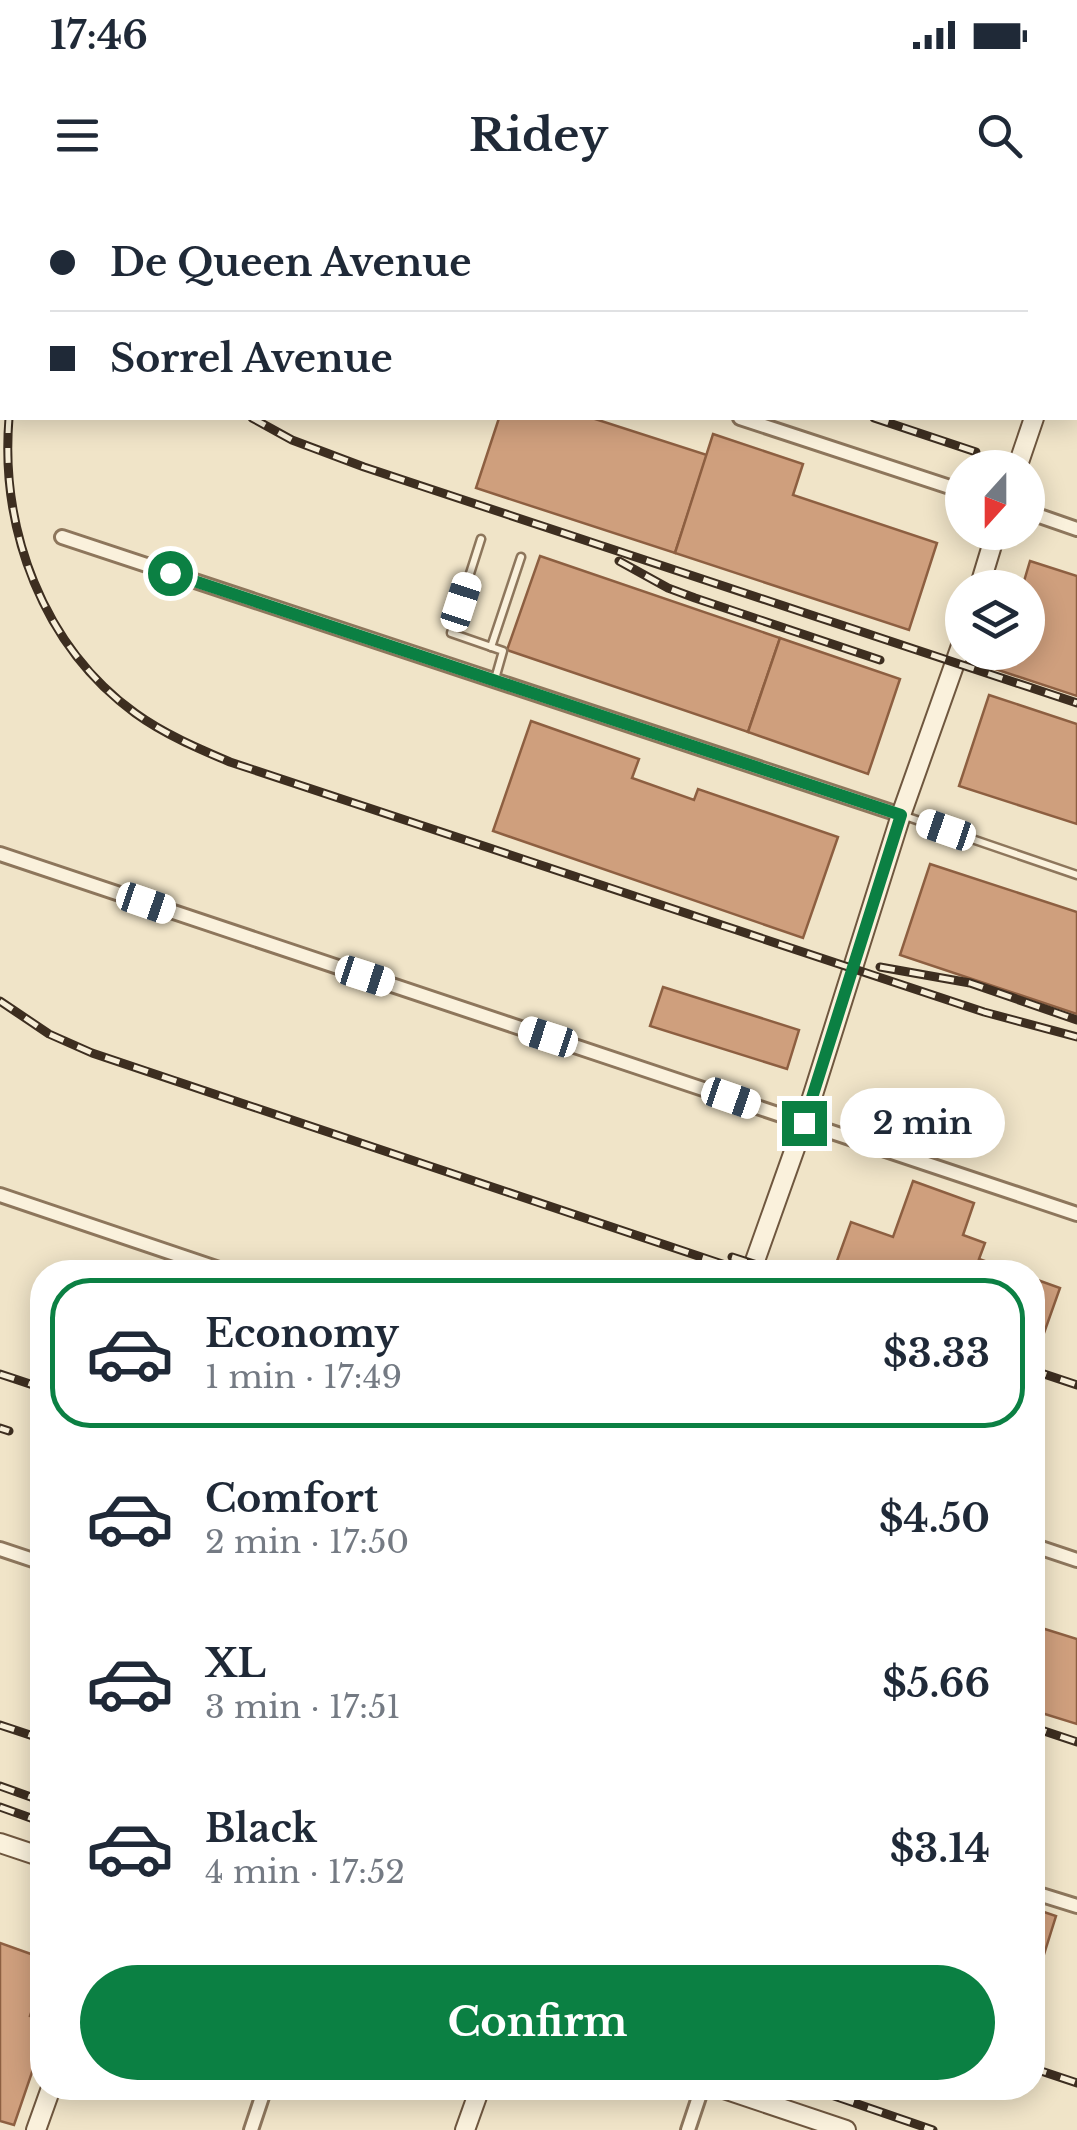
<!DOCTYPE html>
<meta charset="utf-8">
<style>
body{margin:0;font-family:"Libre Baskerville",serif;background:#f2f2f3;color:#1f2937;height:100vh;display:flex;flex-direction:column;font-size:38px;white-space:nowrap}
*{box-sizing:border-box;margin:0}
p{font-size:32px;color:#747a83}
.icon{flex:none;width:55px;height:55px;fill:none;stroke:currentColor;stroke-width:2;stroke-linecap:round;stroke-linejoin:round}
.map{position:relative;flex:1;overflow:hidden}
.panel{position:absolute;left:30px;top:1060px;width:1015px;height:840px;display:flex;flex-direction:column;background:#fff;border-radius:40px;box-shadow:0 5px 25px #0003}
.panel>*{flex:none}
.top-card{position:absolute;left:0px;top:0px;width:1078px;height:220px;box-shadow:0 5px 25px #0003;display:grid;align-content:center;height:220px;padding:0 50px;background:#fff}
.needle{width:65px;rotate:201deg}
.fabs{position:absolute;left:945px;top:250px;display:grid;gap:20px}
.fabs a{display:grid;place-items:center;width:100px;height:100px;border-radius:50%;background:#fff;box-shadow:0 5px 25px #0003;font-size:50px}
.end{position:absolute;width:45px;height:45px;margin:-22px;border:12px solid #0b8043;background:#fff;box-shadow:0 0 0 5px #fff}
.from{border-radius:50%}
.bubble{position:absolute;height:70px;border-radius:35px;background:#fff;box-shadow:0 5px 25px #0003;font-size:32px;font-weight:700;line-height:70px;text-align:center}
.car{position:absolute;width:30px;height:60px;margin:-30px -15px;border-radius:12px;box-shadow:0 0 8px 2px #0007;background:linear-gradient(#fff 24%,#345 0 40%,#fff 0 76%,#345 0 86%,#fff 0)}
.top-card b{display:flex;align-items:center;gap:35px;height:95px;font-size:38px}
.top-card b+b{border-top:2px solid #e0e1e3}
.top-card i{width:25px;height:25px;background:#1f2937}
ul{padding:18px 0 0;list-style:none}
li{display:flex;align-items:center;gap:30px;height:150px;margin:0 20px 15px;padding:0 30px;border:5px solid transparent;border-radius:40px}
li div{flex:1}
li b{display:block;font-size:38px}
li em{font-style:normal;font-weight:700}
li.on{border-color:#0b8043}
li>.icon{width:90px;height:90px;stroke-width:1.5}
.button{display:flex;gap:20px;margin-top:auto;padding:20px 50px}
.button a{flex:1;height:115px;border-radius:60px;background:#0b8043;color:#fff;font-size:40px;font-weight:700;line-height:115px;text-align:center}
.status{display:flex;justify-content:space-between;align-items:center;height:70px;padding:0 50px;background:#fff;direction:ltr}
.status svg{height:28px;fill:currentColor}
header{display:flex;justify-content:space-between;align-items:center;height:130px;padding:0 50px;background:#fff;font-size:45px;font-weight:700}
.map>svg:first-child{display:block}
.building{fill:#cf9f7d;stroke:#8d5f41;stroke-width:2.5}
.lines{fill:none;stroke-linecap:round;stroke-linejoin:round}
.lane-casing{stroke:#8d765c;stroke-width:11}
.street-casing{stroke:#8d765c;stroke-width:18}
.secondary-casing{stroke:#6f573f;stroke-width:22}
.lane{stroke:#faf1dc;stroke-width:6}
.street{stroke:#faf1dc;stroke-width:12}
.secondary{stroke:#faf1dc;stroke-width:18}
.rail-casing{stroke:#3d2e20;stroke-width:9}
.rail{stroke:#f7eed8;stroke-width:5;stroke-dasharray:15;stroke-linecap:butt}
.route{stroke:#0b8043;stroke-width:12}
</style>
<div class="status"><b>17:46</b><svg viewBox="0 0 49 12"><path d="M0 12V9h3v3zM5 12V6h3v6zM10 12V3h3v9zM15 12V0h3v12zM26 1h20v11H26zM47 4h2v5h-2z"/></svg></div>
<header><svg class="icon" aria-label="menu" viewBox="0 0 24 24"><path d="M4 6h16M4 12h16M4 18h16"/></svg>Ridey<svg class="icon" aria-label="search" viewBox="0 0 24 24"><circle cx="10" cy="10" r="6"/><path d="M15 15l6 6"/></svg></header>
<div class="map">
<svg width="1077" height="1930" viewBox="0 0 1077 1930">
<rect width="100%" height="100%" fill="#f0e4c8"/>
<g class="building">
<path d="M 478,0 L 582,0 L 581,2 L 485,2 Z"/>
<path d="M 499,218 L 592,218 L 707,255 L 675,353 L 476,288 Z"/>
<path d="M 713,234 L 803,264 L 793,295 L 937,343 L 909,430 L 675,353 Z"/>
<path d="M 540,356 L 780,438 L 748,532 L 507,450 Z"/>
<path d="M 1030,361 L 1077,376 L 1077,496 L 995,469 L 1000,452 L 1028,452 L 1028,388 L 1022,388 Z"/>
<path d="M 780,438 L 900,479 L 868,574 L 748,532 Z"/>
<path d="M 989,495 L 1077,524 L 1077,624 L 959,586 Z"/>
<path d="M 531,521 L 639,559 L 632,578 L 694,600 L 698,589 L 838,637 L 803,738 L 493,631 Z"/>
<path d="M 930,664 L 1077,712 L 1077,814 L 900,755 Z"/>
<path d="M 663,787 L 799,830 L 787,869 L 650,826 Z"/>
<path d="M 913,981 L 974,1003 L 963,1035 L 985,1043 L 979,1059 L 1016,1072 L 833,1072 L 851,1022 L 893,1037 Z"/>
<path d="M 1032,1078 L 1060,1088 L 1038,1150 L 1032,1148 Z"/>
<path d="M 1032,1425 L 1077,1439 L 1077,1524 L 1032,1510 Z"/>
<path d="M 1032,1708 L 1056,1716 L 1041,1764 L 1032,1761 Z"/>
<path d="M 0,1743 L 42,1758 L 42,1781 L 30,1816 L 42,1820 L 42,1843 L 14,1925 L 0,1921 Z"/>
</g>
<g class="lines">
<defs>
<g id="lane">
<path d="M 130,0 L 130,2"/>
<path d="M 481,339 L 451,433 L 503,451 L 495,479"/>
<path d="M 491,447 L 521,357"/>
<path d="M 902,615 L 1077,675"/>
</g>
<g id="street">
<path d="M 740,218 L 962,291"/>
<path d="M 1028,312 L 1077,329"/>
<path d="M 62,337 L 901,615"/>
<path d="M 0,654 L 1077,1014"/>
<path d="M 0,995 L 228,1072"/>
<path d="M 1032,1345 L 1077,1360"/>
<path d="M 0,1349 L 42,1363"/>
<path d="M 1032,1692 L 1077,1706"/>
<path d="M 251,1930 L 265,1888"/>
<path d="M 688,1930 L 702,1888"/>
</g>
<g id="secondary">
<path d="M 1075,96 L 1077,90"/>
<path d="M 1017,268 L 1034,218"/>
<path d="M 979,388 L 996,332"/>
<path d="M 751,1072 L 804,923 L 901,615 L 962,443"/>
<path d="M 0,1643 L 42,1657"/>
<path d="M 721,1888 L 846,1930"/>
<path d="M 36,1930 L 51,1888"/>
<path d="M 465,1930 L 480,1888"/>
</g>
</defs>
<use href="#lane" class="lane-casing"/>
<use href="#street" class="street-casing"/>
<use href="#secondary" class="secondary-casing"/>
<use href="#lane" class="lane"/>
<use href="#street" class="street"/>
<use href="#secondary" class="secondary"/>
<defs>
<g id="rail">
<path d="M 116,0 L 116,2"/>
<path d="M 310,0 L 314,2"/>
<path d="M 386,0 L 393,2"/>
<path d="M 73,2 L 74,0"/>
<path d="M 0,178 L 2,174"/>
<path d="M 9,218 C 0,330 43,446 135,513 C 164,534 197,548 230,562 L 984,812 L 1077,837"/>
<path d="M 252,218 L 292,240 L 364,267 L 1077,503"/>
<path d="M 874,218 L 976,252"/>
<path d="M 619,361 L 668,388 L 695,398 L 880,460"/>
<path d="M 880,767 L 970,783 L 1077,820"/>
<path d="M 0,801 L 49,834 L 92,853 L 746,1072"/>
<path d="M 732,1057 L 779,1072"/>
<path d="M 1032,1170 L 1077,1185"/>
<path d="M 0,1174 L 42,1188"/>
<path d="M 0,1228 L 9,1231"/>
<path d="M 0,1525 L 42,1539"/>
<path d="M 1032,1527 L 1077,1542"/>
<path d="M 0,1586 L 42,1601"/>
<path d="M 0,1607 L 42,1622"/>
<path d="M 1032,1868 L 1077,1883"/>
<path d="M 811,1888 L 933,1930"/>
</g>
</defs>
<use href="#rail" class="rail-casing"/>
<use href="#rail" class="rail"/>
</g>
<g class="lines">
<path class="route" d="M 170,373 L 901,615 L 804,923"/>
</g>
</svg>
<div class="fabs">
<a><svg class="needle" viewBox="-14 -14 28 28"><path d="M0-13l5 13h-10z" fill="#e53935"/><path d="M0 13l5-13h-10z" fill="#747a83"/></svg></a>
<a><svg class="icon" aria-label="layers" viewBox="0 0 24 24"><path d="M12 4l9 5-9 5-9-5zM3 14l9 5 9-5"/></svg></a>
</div>
<i class="end from" style="left:170px;top:373px"></i>
<i class="end" style="left:804px;top:923px"></i>
<div class="bubble" style="left:840px;top:888px;width:165px">2 min</div>
<i class="car" style="left:461px;top:402px;rotate:18deg"></i>
<i class="car" style="left:946px;top:630px;rotate:289deg"></i>
<i class="car" style="left:146px;top:703px;rotate:109deg"></i>
<i class="car" style="left:365px;top:776px;rotate:108deg"></i>
<i class="car" style="left:548px;top:837px;rotate:288deg"></i>
<i class="car" style="left:731px;top:898px;rotate:109deg"></i>
<div class="top-card">
<b><i class="from"></i>De Queen Avenue</b>
<b><i></i>Sorrel Avenue</b>
</div>
<section class="panel">
<ul>
<li class="on"><svg class="icon" aria-label="car" viewBox="0 0 24 24"><path d="M5 17H2v-5l4-1 3-4h7l3 4 3 1v5h-3M9 17h6M6 11h13"/><circle cx="7" cy="17" r="2"/><circle cx="17" cy="17" r="2"/></svg><div><b>Economy</b><p>1 min · 17:49</p></div><em>$3.33</em></li>
<li><svg class="icon" aria-label="car" viewBox="0 0 24 24"><path d="M5 17H2v-5l4-1 3-4h7l3 4 3 1v5h-3M9 17h6M6 11h13"/><circle cx="7" cy="17" r="2"/><circle cx="17" cy="17" r="2"/></svg><div><b>Comfort</b><p>2 min · 17:50</p></div><em>$4.50</em></li>
<li><svg class="icon" aria-label="car" viewBox="0 0 24 24"><path d="M5 17H2v-5l4-1 3-4h7l3 4 3 1v5h-3M9 17h6M6 11h13"/><circle cx="7" cy="17" r="2"/><circle cx="17" cy="17" r="2"/></svg><div><b>XL</b><p>3 min · 17:51</p></div><em>$5.66</em></li>
<li><svg class="icon" aria-label="car" viewBox="0 0 24 24"><path d="M5 17H2v-5l4-1 3-4h7l3 4 3 1v5h-3M9 17h6M6 11h13"/><circle cx="7" cy="17" r="2"/><circle cx="17" cy="17" r="2"/></svg><div><b>Black</b><p>4 min · 17:52</p></div><em>$3.14</em></li>
</ul>
<div class="button"><a>Confirm</a></div>
</section>
</div>
